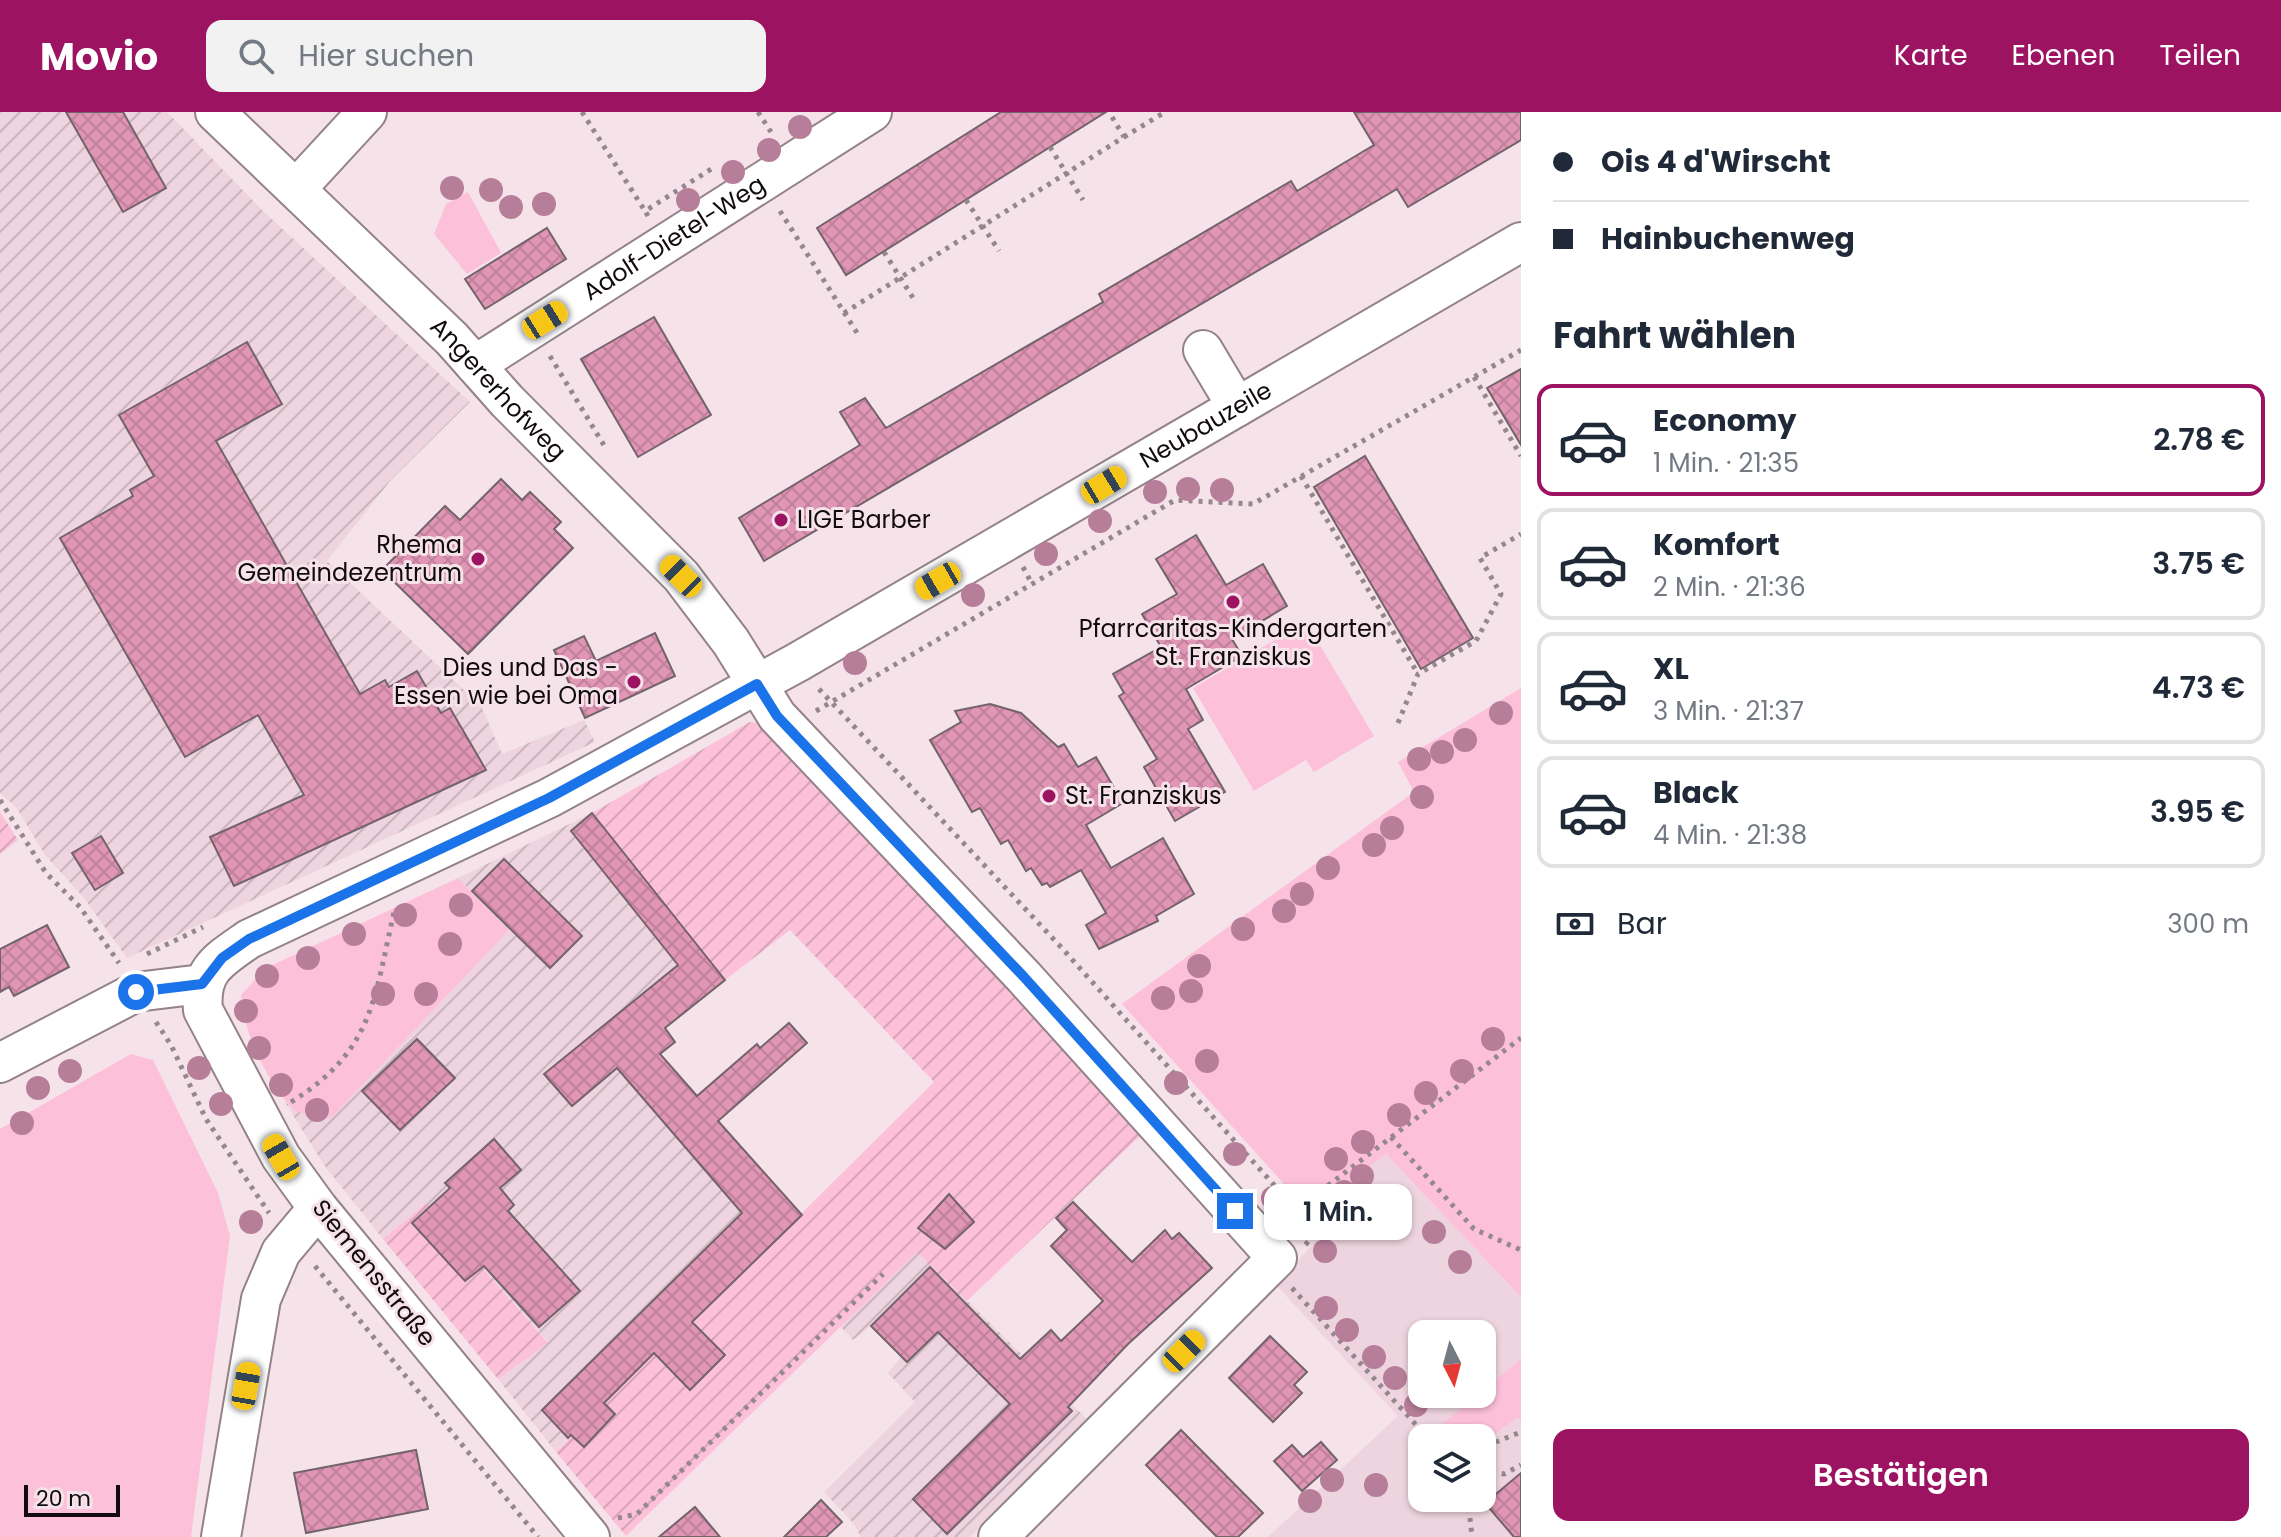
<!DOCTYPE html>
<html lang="de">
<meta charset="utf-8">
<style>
body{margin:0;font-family:Poppins,sans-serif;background:#f2f2f3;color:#1f2937;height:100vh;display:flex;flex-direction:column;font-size:30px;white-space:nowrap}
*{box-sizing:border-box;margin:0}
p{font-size:26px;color:#747a83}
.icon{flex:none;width:44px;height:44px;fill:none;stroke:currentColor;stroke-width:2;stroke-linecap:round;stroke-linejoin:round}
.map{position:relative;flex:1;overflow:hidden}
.side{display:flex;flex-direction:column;background:#fff;width:760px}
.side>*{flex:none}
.guide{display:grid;align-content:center;height:176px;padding:0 32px;background:#fff}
.needle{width:52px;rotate:174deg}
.tools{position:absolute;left:1408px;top:1208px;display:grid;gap:16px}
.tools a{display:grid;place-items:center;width:88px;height:88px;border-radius:16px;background:#fff;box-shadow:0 2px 6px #0004;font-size:40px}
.scale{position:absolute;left:24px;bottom:20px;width:96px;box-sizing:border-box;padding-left:8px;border:4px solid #110b0e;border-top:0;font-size:22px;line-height:28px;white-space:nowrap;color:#110b0e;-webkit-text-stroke:6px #f6e3ea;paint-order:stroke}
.end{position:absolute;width:36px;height:36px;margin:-18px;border:10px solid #1a73e8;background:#fff;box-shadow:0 0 0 4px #fff}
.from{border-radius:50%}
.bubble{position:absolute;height:56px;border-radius:16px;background:#fff;box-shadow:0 2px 6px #0004;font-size:26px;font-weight:600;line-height:56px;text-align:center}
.car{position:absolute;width:24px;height:48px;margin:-24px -12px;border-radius:10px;box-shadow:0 0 6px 2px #0007;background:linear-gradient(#f5c518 24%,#345 0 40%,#f5c518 0 76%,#345 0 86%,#f5c518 0)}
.guide b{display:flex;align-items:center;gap:28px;height:76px;font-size:30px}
.guide b+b{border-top:2px solid #e0e1e3}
.guide i{width:20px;height:20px;background:#1f2937}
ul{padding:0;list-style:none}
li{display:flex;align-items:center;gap:24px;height:112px;margin:0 16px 12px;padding:0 16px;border:4px solid #e0e1e3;border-radius:16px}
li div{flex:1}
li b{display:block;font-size:30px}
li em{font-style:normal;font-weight:600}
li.on{border-color:#9c1362}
li>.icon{width:72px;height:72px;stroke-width:1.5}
h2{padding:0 32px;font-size:36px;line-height:96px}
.pay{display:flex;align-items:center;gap:20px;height:88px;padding:0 32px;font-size:30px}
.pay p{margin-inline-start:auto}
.action{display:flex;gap:16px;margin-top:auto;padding:16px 32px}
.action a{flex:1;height:92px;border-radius:16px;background:#9c1362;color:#fff;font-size:32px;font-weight:600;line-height:92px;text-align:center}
header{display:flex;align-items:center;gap:48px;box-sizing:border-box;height:112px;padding:0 40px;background:#9c1362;color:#fff}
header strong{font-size:38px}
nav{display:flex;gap:44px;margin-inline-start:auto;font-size:28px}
.search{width:560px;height:72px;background:#f2f2f3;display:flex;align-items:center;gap:20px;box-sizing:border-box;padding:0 28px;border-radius:16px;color:#747a83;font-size:30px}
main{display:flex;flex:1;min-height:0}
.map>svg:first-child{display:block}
.built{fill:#eed4de;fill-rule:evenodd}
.industrial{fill:url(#industrial-furrows)}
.green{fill:#fdc0d9}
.garden{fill:url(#garden-furrows)}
.building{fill:url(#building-cross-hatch);stroke:#73636a;stroke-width:2}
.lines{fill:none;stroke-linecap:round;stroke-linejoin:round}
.minor-casing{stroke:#938288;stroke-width:42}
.path{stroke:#95888d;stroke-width:5;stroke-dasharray:4 6;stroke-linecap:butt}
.minor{stroke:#fff;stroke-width:38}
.tree{fill:#b77e9a}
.route{stroke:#1a73e8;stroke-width:10}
.poi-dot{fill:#9c1362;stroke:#f6e3ea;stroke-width:3}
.labels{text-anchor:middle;stroke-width:6;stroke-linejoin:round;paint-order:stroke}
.street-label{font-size:24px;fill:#110b0e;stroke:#f6e3ea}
.poi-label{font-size:24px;fill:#110b0e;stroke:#f6e3ea;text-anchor:start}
</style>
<header>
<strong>Movio</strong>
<div class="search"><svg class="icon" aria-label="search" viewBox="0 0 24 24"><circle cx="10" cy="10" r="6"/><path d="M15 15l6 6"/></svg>Hier suchen</div>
<nav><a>Karte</a><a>Ebenen</a><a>Teilen</a></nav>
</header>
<main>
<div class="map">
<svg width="1521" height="1425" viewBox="0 0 1521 1425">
<defs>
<pattern id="industrial-furrows" width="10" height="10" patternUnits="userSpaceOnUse" patternTransform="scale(2)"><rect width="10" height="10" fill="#eed4de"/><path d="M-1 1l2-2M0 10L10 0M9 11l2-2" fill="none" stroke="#cbb5bd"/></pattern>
<pattern id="garden-furrows" width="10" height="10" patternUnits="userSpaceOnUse" patternTransform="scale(2)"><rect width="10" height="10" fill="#fdc0d9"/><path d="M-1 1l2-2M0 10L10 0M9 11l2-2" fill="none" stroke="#d8a4b9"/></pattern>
<pattern id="building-cross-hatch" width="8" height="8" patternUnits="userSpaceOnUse" patternTransform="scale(2)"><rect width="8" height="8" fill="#e196b6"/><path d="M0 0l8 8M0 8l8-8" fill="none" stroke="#c0809b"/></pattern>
</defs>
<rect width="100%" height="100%" fill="#f6e3ea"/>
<path class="built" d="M 1386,1042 L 1521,1185 L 1521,1425 L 1268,1425 L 1398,1304 L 1276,1173 L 1325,1119 L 1310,1101 ZM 1422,1222 L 1482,1222 L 1482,1282 L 1422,1282 ZM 1422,1326 L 1482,1326 L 1482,1386 L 1422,1386 Z"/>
<g class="industrial">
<path d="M 0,0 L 167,0 L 263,99 L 470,290 L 390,369 L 327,449 L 481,594 L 502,642 L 584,608 L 595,630 L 127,846 L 84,786 L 45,743 L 16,695 L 0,681 Z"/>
<path d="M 592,701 L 725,868 L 666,916 L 675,930 L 661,942 L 802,1103 L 693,1209 L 725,1243 L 690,1278 L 568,1326 L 556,1340 L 498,1267 L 548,1230 L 425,1091 L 383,1127 L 324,1053 L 283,987 L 296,1000 L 509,819 L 458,766 Z"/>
<path d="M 917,1139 L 1088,1308 L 970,1425 L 861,1425 L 854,1412 L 824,1380 L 915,1290 L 888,1261 L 901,1245 L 871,1214 L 853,1228 L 840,1214 Z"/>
</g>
<g class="green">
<path d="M 468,80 L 501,141 L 467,162 L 434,122 L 446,92 Z"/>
<path d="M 1306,510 L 1374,624 L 1314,660 L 1306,648 L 1254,679 L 1193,576 Z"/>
<path d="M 1521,576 L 1521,1185 L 1386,1042 L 1310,1101 L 1122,892 L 1414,680 L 1398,650 Z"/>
<path d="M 458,766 L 509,818 L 331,1006 L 296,1000 C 268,972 243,922 241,883 L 266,856 Z"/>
<path d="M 131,942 L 153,948 L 218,1081 L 230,1124 L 191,1425 L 0,1425 L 0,1017 Z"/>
<path d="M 1521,1247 L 1521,1309 L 1518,1305 L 1482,1331 L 1482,1326 L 1452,1326 L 1441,1313 Z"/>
</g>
<g class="garden">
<path d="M 750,610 L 759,611 L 785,635 L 1141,1023 L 967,1189 L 917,1140 L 626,1424 L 556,1340 L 655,1241 L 691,1277 L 725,1243 L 692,1210 L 934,970 L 790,818 L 725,868 L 592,701 Z"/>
<path d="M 0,700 L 18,728 L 0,742 Z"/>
<path d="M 426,1091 L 548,1231 L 498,1267 L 383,1127 Z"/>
</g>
<g class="building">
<path d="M 66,0 L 123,0 L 166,76 L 123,100 Z"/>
<path d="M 1001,0 L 1106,0 L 846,163 L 817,116 Z"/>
<path d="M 1354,0 L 1521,0 L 1521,28 L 1408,95 L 1397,77 L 764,449 L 739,406 L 860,333 L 840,300 L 865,286 L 886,316 L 1103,190 L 1099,182 L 1291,69 L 1297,79 L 1374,33 Z"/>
<path d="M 547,116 L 566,147 L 485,197 L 465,167 Z"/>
<path d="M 654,205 L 711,303 L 638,345 L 581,247 Z"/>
<path d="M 247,230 L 282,292 L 216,329 L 360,582 L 385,568 L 389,575 L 417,559 L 441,601 L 450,596 L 486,658 L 234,774 L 210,725 L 304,683 L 258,603 L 185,645 L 60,426 L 133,384 L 130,378 L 154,364 L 119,303 Z"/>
<path d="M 1521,257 L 1521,333 L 1487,276 Z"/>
<path d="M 1365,344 L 1473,526 L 1421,557 L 1314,375 Z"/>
<path d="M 501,367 L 522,388 L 530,380 L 561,410 L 554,417 L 573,436 L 468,542 L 382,458 L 445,394 L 460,408 Z"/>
<path d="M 1196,423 L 1226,473 L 1263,452 L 1287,494 L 1232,527 L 1242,544 L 1186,577 L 1203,608 L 1188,617 L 1225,680 L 1175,709 L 1144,655 L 1157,647 L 1119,584 L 1124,581 L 1113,562 L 1161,535 L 1142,502 L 1177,482 L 1156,447 Z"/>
<path d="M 655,521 L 675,564 L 585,606 L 554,538 L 584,524 L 596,549 Z"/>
<path d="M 990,592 L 1021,601 L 1058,635 L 1064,632 L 1078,655 L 1096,645 L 1123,691 L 1086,713 L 1111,756 L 1163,726 L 1194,782 L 1156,804 L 1158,809 L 1099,837 L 1086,813 L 1106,801 L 1081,758 L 1050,775 L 1047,771 L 1042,773 L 1031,756 L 1026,759 L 1008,728 L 1001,732 L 980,696 L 972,700 L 930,628 L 961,610 L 955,599 Z"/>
<path d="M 592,701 L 725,868 L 665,916 L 675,930 L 660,942 L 697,984 L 757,932 L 760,936 L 789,911 L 807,931 L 718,1009 L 802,1103 L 692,1210 L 725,1243 L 690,1278 L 654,1241 L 604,1291 L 615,1302 L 584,1335 L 571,1323 L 568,1326 L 542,1298 L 742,1101 L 617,956 L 572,994 L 544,962 L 678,853 L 571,719 Z"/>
<path d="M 101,724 L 123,761 L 95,778 L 72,741 Z"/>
<path d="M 504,747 L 582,824 L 550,856 L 472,779 Z"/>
<path d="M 47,813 L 69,855 L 14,884 L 9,875 L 0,880 L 0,837 Z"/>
<path d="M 417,927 L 455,966 L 400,1018 L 362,979 Z"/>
<path d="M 494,1027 L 521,1058 L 500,1076 L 514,1093 L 508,1099 L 580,1179 L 539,1215 L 484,1154 L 465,1169 L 412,1111 L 450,1076 L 445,1071 Z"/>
<path d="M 949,1082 L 974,1110 L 945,1137 L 918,1116 Z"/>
<path d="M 1073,1090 L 1132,1150 L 1165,1118 L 1172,1127 L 1179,1121 L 1212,1156 L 1128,1232 L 1068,1295 L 1072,1299 L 947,1422 L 913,1387 L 1010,1292 L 938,1220 L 907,1250 L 871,1214 L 930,1155 L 1020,1247 L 1051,1218 L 1061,1229 L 1103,1189 L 1051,1134 L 1067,1118 L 1056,1106 Z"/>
<path d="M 1270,1224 L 1307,1260 L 1294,1273 L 1302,1281 L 1273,1310 L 1229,1266 Z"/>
<path d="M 1181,1318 L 1263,1401 L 1238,1425 L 1217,1425 L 1146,1353 Z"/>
<path d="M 1321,1330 L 1337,1348 L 1302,1379 L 1274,1349 L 1292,1333 L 1303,1345 Z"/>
<path d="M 416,1338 L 428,1397 L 306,1421 L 294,1361 Z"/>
<path d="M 1521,1361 L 1521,1425 L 1514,1425 L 1485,1391 Z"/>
<path d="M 821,1388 L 842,1410 L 826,1425 L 784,1425 Z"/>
<path d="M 695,1395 L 720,1425 L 659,1425 Z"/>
</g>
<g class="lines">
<defs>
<g id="minor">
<path id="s1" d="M 215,0 L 452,227 L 507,289 L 681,464 L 731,530 L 777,604 L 1024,865 L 1277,1146 L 998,1425"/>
<path d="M 296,77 L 367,0"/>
<path d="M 1203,238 L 1237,295"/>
<path id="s2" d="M 475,253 L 872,0"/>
<path d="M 0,951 L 136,880 L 202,872"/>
<path d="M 221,1425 L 261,1187 L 281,1140 L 318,1096"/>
<path id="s3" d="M 590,1425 L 318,1096 L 281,1045 L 203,898 C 199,858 219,848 249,827 L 549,686 L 798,550 L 1521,130"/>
</g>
</defs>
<use href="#minor" class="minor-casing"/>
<g class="path">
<path d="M 582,0 L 645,99"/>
<path d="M 758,0 L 771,20"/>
<path d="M 1124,25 L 1165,0"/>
<path d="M 1050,35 L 1083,88"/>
<path d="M 966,88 L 999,139"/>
<path d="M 780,99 L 859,224"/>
<path d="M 648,104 L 645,99 L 716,54"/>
<path d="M 884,140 L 915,189"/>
<path d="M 844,201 L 1124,25 L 1109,0"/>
<path d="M 550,244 L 605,335"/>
<path d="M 1474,265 L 1521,344"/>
<path d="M 1301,364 L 1418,562"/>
<path d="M 1023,455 L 1032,472"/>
<path d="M 819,577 L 1060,834 L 1317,1121 L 1305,1133"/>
<path d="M 816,599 L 1175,388 L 1253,392 L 1521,238"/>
<path d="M 1398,611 L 1418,562 L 1476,529 L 1501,482 L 1480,446 L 1521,422"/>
<path d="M 0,688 L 46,761 L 80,795 L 119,851"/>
<path d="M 147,842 L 203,815"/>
<path d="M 156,910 L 171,933 L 206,1007 L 269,1101"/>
<path d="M 291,990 C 375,938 374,885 395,796"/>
<path d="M 1391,1025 L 1474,1117 L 1521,1138"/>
<path d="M 1296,1098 L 1521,926"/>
<path d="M 315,1154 L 538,1425"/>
<path d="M 1292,1176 L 1428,1326"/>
<path d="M 1482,1345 L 1496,1330 L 1521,1320"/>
<path d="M 1482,1358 L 1504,1362 L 1521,1353"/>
<path d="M 1468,1386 L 1472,1425"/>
<path d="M 618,1406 L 637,1402 L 883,1162"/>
</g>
<use href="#minor" class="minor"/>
</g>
<g class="tree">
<circle cx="800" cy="15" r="12"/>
<circle cx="769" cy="38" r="12"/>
<circle cx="733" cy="60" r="12"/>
<circle cx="452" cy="76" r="12"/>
<circle cx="491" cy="78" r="12"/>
<circle cx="688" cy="88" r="12"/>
<circle cx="544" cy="92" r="12"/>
<circle cx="511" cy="95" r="12"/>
<circle cx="1188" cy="377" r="12"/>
<circle cx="1222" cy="378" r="12"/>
<circle cx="1155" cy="380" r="12"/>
<circle cx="1100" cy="409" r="12"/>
<circle cx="1046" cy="442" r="12"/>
<circle cx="973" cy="483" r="12"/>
<circle cx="855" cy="551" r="12"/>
<circle cx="1501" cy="601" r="12"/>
<circle cx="1465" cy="628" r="12"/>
<circle cx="1442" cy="640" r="12"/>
<circle cx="1419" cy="647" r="12"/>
<circle cx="1422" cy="685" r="12"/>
<circle cx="1392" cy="716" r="12"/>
<circle cx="1374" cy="733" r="12"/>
<circle cx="1328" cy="756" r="12"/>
<circle cx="1302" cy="782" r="12"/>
<circle cx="461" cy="793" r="12"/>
<circle cx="1284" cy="799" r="12"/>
<circle cx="405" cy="803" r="12"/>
<circle cx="1243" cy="817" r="12"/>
<circle cx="354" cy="822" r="12"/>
<circle cx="450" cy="832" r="12"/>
<circle cx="308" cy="846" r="12"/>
<circle cx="1199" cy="854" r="12"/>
<circle cx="267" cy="864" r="12"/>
<circle cx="1191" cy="879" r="12"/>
<circle cx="383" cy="882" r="12"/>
<circle cx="426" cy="882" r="12"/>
<circle cx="1163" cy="886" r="12"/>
<circle cx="246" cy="899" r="12"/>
<circle cx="1493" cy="927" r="12"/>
<circle cx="259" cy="936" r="12"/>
<circle cx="1207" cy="949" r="12"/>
<circle cx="199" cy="956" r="12"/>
<circle cx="70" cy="959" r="12"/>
<circle cx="1462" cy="959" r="12"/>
<circle cx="1176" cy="971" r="12"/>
<circle cx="281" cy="973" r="12"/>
<circle cx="38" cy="976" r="12"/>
<circle cx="1426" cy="981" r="12"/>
<circle cx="221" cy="992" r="12"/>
<circle cx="317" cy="998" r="12"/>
<circle cx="1399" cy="1003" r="12"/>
<circle cx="22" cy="1011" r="12"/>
<circle cx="1363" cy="1030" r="12"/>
<circle cx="1235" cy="1042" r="12"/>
<circle cx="1336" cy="1047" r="12"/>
<circle cx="1362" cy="1064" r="12"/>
<circle cx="1344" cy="1080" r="12"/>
<circle cx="1273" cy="1086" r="12"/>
<circle cx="1326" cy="1096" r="12"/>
<circle cx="251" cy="1110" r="12"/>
<circle cx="1434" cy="1120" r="12"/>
<circle cx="1325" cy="1139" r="12"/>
<circle cx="1460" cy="1150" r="12"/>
<circle cx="1326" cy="1196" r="12"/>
<circle cx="1347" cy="1218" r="12"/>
<circle cx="1374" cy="1245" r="12"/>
<circle cx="1395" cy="1266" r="12"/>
<circle cx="1416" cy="1293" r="12"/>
<circle cx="1332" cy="1368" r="12"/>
<circle cx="1376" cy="1373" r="12"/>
<circle cx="1310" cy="1389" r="12"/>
</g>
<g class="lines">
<path class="route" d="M 136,880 L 202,872 L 222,846 L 249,827 L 549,686 L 757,572 L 777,604 L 1024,865 L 1235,1099"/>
</g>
<g class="poi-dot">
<circle cx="781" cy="408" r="8"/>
<circle cx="478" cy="447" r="8"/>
<circle cx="1233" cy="490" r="8"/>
<circle cx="634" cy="570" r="8"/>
<circle cx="1049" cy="684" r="8"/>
</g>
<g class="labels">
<g class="street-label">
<text dy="8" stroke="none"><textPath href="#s2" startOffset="236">Adolf-Dietel-Weg</textPath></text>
<text dy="8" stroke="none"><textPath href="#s1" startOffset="396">Angererhofweg</textPath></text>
<text dy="8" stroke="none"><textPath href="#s3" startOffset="1834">Neubauzeile</textPath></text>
<text transform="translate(374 1161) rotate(51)" y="8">Siemensstraße</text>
</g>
<g class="poi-label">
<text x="797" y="416">LIGE Barber</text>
<text x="462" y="441" text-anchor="end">Rhema<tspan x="462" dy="28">Gemeindezentrum</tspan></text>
<text x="1233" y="525" text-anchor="middle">Pfarrcaritas-Kindergarten<tspan x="1233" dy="28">St. Franziskus</tspan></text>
<text x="618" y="564" text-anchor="end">Dies und Das -<tspan x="618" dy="28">Essen wie bei Oma</tspan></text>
<text x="1065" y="692">St. Franziskus</text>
</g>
</g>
</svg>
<div class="tools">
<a><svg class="needle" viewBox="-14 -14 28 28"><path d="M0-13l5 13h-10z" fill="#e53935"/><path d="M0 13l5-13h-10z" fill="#747a83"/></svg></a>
<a><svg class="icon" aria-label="layers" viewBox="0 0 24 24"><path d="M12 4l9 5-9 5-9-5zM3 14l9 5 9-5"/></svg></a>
</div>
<div class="scale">20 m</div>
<i class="end from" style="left:136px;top:880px"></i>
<i class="end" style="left:1235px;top:1099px"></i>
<div class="bubble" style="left:1264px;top:1072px;width:148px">1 Min.</div>
<i class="car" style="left:545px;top:208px;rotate:58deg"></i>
<i class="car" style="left:1104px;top:373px;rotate:59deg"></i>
<i class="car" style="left:681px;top:464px;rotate:315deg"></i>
<i class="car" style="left:938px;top:469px;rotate:240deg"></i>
<i class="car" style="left:281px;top:1045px;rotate:330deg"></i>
<i class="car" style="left:1184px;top:1239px;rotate:45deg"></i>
<i class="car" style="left:246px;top:1274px;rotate:10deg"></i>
</div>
<section class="side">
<div class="guide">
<b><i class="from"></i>Ois 4 d'Wirscht</b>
<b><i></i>Hainbuchenweg</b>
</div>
<h2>Fahrt wählen</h2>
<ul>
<li class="on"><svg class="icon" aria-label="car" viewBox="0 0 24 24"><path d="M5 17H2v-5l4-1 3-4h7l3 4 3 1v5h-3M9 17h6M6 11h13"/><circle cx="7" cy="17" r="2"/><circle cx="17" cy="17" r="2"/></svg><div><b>Economy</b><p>1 Min. · 21:35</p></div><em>2.78 €</em></li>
<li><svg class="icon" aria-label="car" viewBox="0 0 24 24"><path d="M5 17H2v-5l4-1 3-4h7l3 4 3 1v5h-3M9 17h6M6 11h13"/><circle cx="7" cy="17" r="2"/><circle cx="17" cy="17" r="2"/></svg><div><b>Komfort</b><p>2 Min. · 21:36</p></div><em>3.75 €</em></li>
<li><svg class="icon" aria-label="car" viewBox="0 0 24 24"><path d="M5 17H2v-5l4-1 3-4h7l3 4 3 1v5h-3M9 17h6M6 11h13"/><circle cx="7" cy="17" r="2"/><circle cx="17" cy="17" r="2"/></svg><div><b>XL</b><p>3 Min. · 21:37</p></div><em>4.73 €</em></li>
<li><svg class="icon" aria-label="car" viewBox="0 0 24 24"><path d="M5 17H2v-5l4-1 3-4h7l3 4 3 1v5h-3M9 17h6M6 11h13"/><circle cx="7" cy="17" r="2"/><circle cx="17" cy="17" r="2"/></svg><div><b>Black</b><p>4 Min. · 21:38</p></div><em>3.95 €</em></li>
</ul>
<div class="pay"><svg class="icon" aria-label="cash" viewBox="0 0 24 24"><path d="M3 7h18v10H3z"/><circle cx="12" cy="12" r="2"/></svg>Bar<p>300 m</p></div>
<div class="action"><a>Bestätigen</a></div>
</section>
</main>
